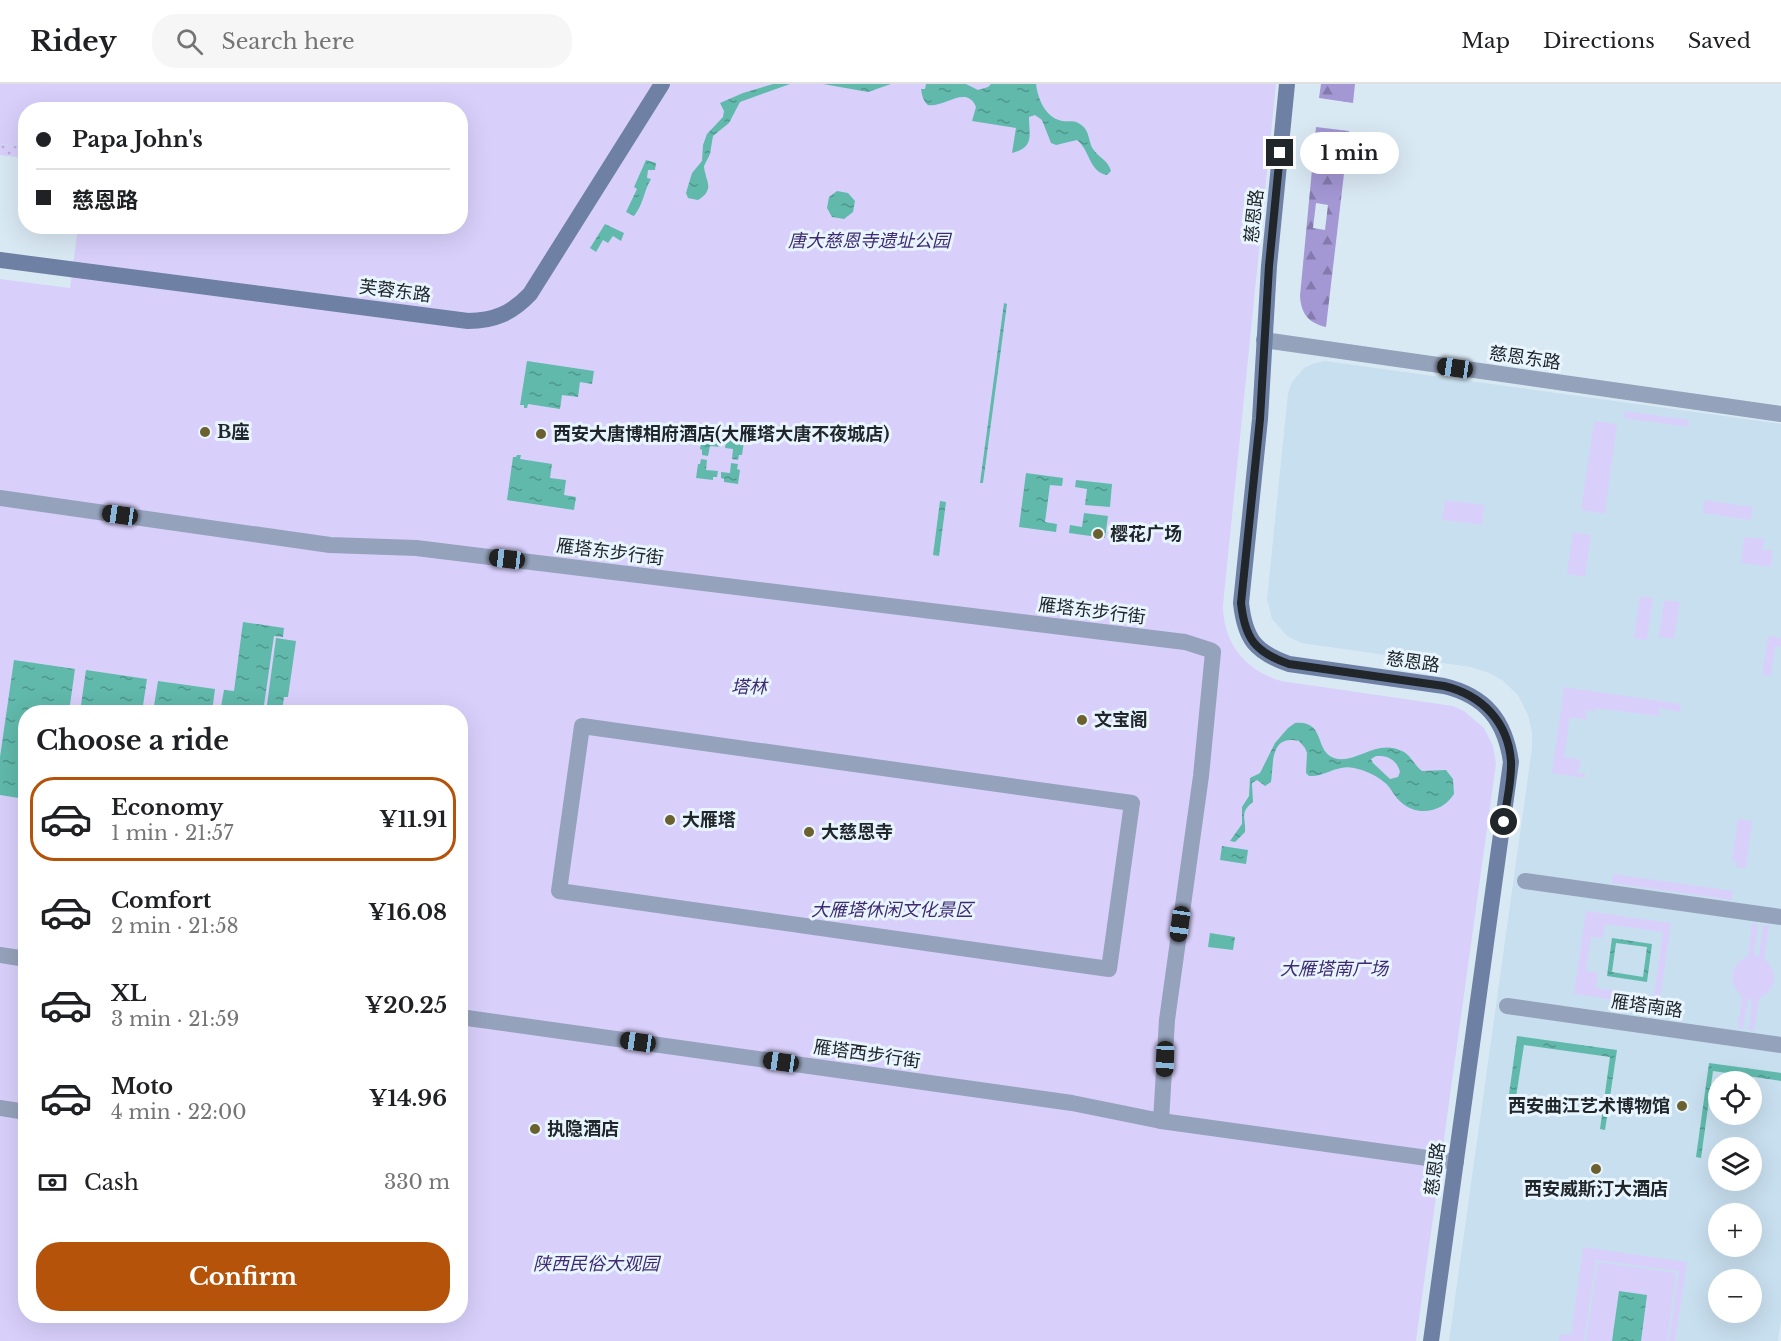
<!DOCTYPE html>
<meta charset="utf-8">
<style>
body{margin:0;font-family:"Libre Baskerville","Noto Sans SC",serif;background:#f6f6f6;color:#202124;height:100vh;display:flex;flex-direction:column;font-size:22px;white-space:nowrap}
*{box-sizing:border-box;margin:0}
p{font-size:20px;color:#757577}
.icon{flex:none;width:33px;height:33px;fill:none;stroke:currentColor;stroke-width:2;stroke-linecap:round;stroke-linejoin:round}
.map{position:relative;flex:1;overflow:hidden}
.side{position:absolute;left:18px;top:621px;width:450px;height:618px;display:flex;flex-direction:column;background:#fff;border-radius:24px;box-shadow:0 6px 24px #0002}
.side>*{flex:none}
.banner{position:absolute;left:18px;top:18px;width:450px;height:132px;border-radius:24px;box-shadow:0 6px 24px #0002;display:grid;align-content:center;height:132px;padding:0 18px;background:#fff}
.controls{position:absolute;left:1708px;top:987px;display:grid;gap:12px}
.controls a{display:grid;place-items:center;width:54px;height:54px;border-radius:50%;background:#fff;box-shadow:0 6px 24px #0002;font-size:30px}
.end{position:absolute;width:27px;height:27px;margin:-14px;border:8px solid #20262a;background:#fff;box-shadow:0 0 0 3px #fff}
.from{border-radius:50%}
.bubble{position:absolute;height:42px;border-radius:21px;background:#fff;box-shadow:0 6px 24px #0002;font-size:20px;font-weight:700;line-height:42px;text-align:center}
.car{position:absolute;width:18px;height:36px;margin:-18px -9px;border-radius:8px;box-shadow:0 0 4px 2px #0007;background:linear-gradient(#222 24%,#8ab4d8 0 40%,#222 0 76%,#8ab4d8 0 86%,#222 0)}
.banner b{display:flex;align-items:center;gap:21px;height:57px;font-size:22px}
.banner b+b{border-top:2px solid #e0e0e0}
.banner i{width:15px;height:15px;background:#202124}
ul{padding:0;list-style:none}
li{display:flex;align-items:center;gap:18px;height:84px;margin:0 12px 9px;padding:0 6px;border:3px solid transparent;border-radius:24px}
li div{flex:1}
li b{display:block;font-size:22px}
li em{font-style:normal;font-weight:700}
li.selected{border-color:#b45309}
li>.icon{width:54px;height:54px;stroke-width:1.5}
h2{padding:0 18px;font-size:27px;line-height:72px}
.pay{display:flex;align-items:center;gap:15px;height:66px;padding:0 18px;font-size:22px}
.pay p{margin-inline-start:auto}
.action{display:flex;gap:12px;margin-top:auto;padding:12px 18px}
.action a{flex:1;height:69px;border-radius:24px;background:#b45309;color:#fff;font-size:24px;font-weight:700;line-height:69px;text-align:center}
header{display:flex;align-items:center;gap:36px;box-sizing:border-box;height:84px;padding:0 30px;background:#fff;border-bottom:2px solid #e0e0e0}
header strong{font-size:28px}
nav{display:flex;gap:33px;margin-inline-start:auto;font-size:21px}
.search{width:420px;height:54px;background:#f6f6f6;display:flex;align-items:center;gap:15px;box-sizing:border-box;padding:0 21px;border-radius:24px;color:#757577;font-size:22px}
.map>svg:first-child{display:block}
.built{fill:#c8dfef;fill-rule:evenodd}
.grass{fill:url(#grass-dots)}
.forest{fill:url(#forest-firs);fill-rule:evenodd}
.green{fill:#d8d0fb;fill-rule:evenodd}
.water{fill:url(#water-ripples);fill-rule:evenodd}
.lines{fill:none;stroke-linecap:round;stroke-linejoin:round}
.minor{stroke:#95a2bb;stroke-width:16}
.tertiary{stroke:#95a2bb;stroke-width:16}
.secondary{stroke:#6f80a5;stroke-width:16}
.route{stroke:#20262a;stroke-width:8}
.poi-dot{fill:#6b612e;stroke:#e8f5fe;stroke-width:2}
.labels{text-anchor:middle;stroke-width:6;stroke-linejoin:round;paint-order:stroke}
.street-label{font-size:18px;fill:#20262a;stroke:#e8f5fe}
.park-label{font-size:18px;font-style:italic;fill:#402b73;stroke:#e8f5fe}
.poi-label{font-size:18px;font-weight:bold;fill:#20262a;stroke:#e8f5fe;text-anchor:start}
</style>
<header>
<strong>Ridey</strong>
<div class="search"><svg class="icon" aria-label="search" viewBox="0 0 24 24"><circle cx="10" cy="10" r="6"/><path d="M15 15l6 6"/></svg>Search here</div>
<nav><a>Map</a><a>Directions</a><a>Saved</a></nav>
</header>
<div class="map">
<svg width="1781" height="1257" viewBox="0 0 1781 1257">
<defs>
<pattern id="grass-dots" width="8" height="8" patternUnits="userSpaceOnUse" patternTransform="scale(1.5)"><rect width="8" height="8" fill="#d8d0fb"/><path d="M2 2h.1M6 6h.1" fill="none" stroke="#b9b2d7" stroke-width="1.8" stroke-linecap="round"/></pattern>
<pattern id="forest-firs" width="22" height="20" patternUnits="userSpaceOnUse" patternTransform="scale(1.5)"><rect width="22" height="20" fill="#a397d4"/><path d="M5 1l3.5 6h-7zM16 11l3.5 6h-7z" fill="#847bac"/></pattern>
<pattern id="water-ripples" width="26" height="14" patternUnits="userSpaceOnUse" patternTransform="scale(1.5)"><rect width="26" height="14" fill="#60b9ab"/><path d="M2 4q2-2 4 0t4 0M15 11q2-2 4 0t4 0" fill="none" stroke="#4f968b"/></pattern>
</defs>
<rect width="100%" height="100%" fill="#d9e9f4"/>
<path class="built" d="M 1325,277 L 1781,340 L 1781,1237 L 1778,1257 L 1449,1257 L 1532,664 L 1532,649 L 1528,631 L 1518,611 L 1502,596 L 1489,589 L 1471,583 L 1301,559 L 1287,552 L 1272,535 L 1267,515 L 1288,309 L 1292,298 L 1304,284 L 1315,279 ZM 1719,998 L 1752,998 L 1752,1030 L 1719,1030 ZM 1719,1064 L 1752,1064 L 1752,1096 L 1719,1096 ZM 1719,1130 L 1752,1130 L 1752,1162 L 1719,1162 ZM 1719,1196 L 1752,1196 L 1752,1228 L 1719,1228 Z"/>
<path class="grass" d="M 0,60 L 25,63 L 25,74 L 0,71 Z"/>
<g class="forest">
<path d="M 1321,0 L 1355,0 L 1353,19 L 1319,14 Z"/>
<path d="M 1316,43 L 1349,47 L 1326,243 C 1308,239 1301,229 1300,212 ZM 1316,119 L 1328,121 L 1325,146 L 1313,144 Z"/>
</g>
<g class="green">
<path d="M 0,0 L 1276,0 L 1223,521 C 1223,559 1245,586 1281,597 L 1453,622 L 1464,627 L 1484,644 L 1493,662 L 1496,680 L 1416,1257 L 0,1257 L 0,195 L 70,204 L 78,143 L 460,142 L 460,26 L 26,26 L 25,63 L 0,60 ZM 26,628 L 460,628 L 460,1232 L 26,1232 Z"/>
<path d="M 1625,327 L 1689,336 L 1688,343 L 1624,334 Z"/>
<path d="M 1594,337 L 1617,340 L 1605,430 L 1581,426 Z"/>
<path d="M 1445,416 L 1484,421 L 1482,441 L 1442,436 Z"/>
<path d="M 1704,416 L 1753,423 L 1751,436 L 1703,429 Z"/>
<path d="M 1573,448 L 1591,451 L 1585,493 L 1567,490 Z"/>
<path d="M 1744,453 L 1765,455 L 1762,466 L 1773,466 L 1771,483 L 1741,479 Z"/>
<path d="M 1640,512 L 1653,514 L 1647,556 L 1634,554 Z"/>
<path d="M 1664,516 L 1680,518 L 1674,555 L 1659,553 Z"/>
<path d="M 1768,552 L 1781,554 L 1781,563 L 1775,562 L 1771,592 L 1762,591 Z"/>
<path d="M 1564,603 L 1681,620 L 1680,628 L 1659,624 L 1659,632 L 1595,624 L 1594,628 L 1586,626 L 1587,636 L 1570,633 L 1564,673 L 1581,676 L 1577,689 L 1585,689 L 1585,694 L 1552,689 Z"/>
<path d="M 1738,735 L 1752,737 L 1746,784 L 1736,783 L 1737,777 L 1732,776 Z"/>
<path d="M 1613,790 L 1733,807 L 1732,816 L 1612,799 Z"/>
<path d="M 1586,827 L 1671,839 L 1659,922 L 1574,910 ZM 1605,840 L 1663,848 L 1654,912 L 1596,904 L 1598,889 L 1586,887 L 1591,853 L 1603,854 Z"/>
<path d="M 1752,840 L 1758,841 L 1754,871 L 1759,872 L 1763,841 L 1769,842 L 1764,874 C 1779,888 1777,906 1759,914 L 1754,947 L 1749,946 L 1752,915 L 1748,915 L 1743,945 L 1738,944 L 1742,912 C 1727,899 1730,881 1748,872 Z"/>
<path d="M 1583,1163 L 1687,1178 L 1675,1257 L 1669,1257 L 1679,1187 L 1596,1176 L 1584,1257 L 1559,1257 L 1560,1250 L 1571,1251 Z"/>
<path d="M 1598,1178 L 1676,1189 L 1667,1257 L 1641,1257 L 1647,1211 L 1619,1207 L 1612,1257 L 1586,1257 Z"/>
</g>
<g class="water">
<path d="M 773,0 L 790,0 L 740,18 L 729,39 L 713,52 L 710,70 L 704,82 C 705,97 716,105 698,116 L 688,114 L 686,109 L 692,89 L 702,77 L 703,61 L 707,50 L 723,33 L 724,27 L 720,19 L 743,9 Z"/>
<path d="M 823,0 L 891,0 L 868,8 Z"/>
<path d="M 926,0 L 966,0 L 978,6 L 988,3 L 991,0 L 1036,0 C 1038,15 1045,33 1062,37 C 1068,38 1075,36 1080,40 C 1090,46 1088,57 1093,65 C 1099,74 1108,76 1111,87 L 1107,91 C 1089,88 1090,66 1077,56 L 1056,61 L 1051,59 L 1042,36 L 1035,31 L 1029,33 C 1029,51 1035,63 1012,69 L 1016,44 L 972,37 L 976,23 C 967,0 944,24 928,21 C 923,17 922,11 921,5 L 925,5 Z"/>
<path d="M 646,76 L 656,79 L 655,86 L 648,86 L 647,94 L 651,95 C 643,109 644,119 634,132 L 626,128 L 637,105 L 634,103 Z"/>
<path d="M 837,107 L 848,109 L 855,117 L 853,128 L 844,135 L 832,133 L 827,124 L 829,113 Z"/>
<path d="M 605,140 L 624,149 L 621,157 L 613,152 L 608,159 L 603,156 L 596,168 L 590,164 Z"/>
<path d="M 1004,219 L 1007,220 L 983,399 L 980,399 Z"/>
<path d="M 527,277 L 594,287 L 592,300 L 580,298 L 578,313 L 562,311 L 560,325 L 528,320 L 527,324 L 524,324 L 524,321 L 520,321 Z"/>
<path d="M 702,351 L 719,354 L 719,357 L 722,357 L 721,363 L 710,362 L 708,372 L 702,371 L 702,366 L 700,365 Z"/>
<path d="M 730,355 L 744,357 L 742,371 L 739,371 L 738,376 L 732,375 L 733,365 L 725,364 L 726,358 L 729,358 Z"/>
<path d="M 517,371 L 521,371 L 520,375 L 552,380 L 550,394 L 566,396 L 564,411 L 576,413 L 574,426 L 507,416 L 513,373 L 516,373 Z"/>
<path d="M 701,375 L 707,376 L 706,386 L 718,387 L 717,393 L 713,393 L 713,396 L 696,394 L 698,380 L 700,380 Z"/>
<path d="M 731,379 L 738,380 L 737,385 L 740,386 L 738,400 L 724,398 L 724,395 L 721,394 L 721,388 L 730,389 Z"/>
<path d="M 1026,389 L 1063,394 L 1062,402 L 1050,401 L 1045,438 L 1057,440 L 1056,448 L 1019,443 Z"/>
<path d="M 1076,396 L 1112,400 L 1110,423 L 1085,421 L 1087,405 L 1075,403 Z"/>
<path d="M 940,417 L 946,418 L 939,472 L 933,471 Z"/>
<path d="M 1084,429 L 1108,432 L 1105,454 L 1069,449 L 1070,441 L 1082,443 Z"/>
<path d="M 243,538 L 284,544 L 283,553 L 274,552 L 263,628 L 220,628 L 224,606 L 234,607 Z"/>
<path d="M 276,554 L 296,557 L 288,613 L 284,613 L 282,628 L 266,628 Z"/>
<path d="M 14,576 L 75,585 L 69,628 L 26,628 L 25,715 L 0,711 L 0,673 Z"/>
<path d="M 86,586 L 147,595 L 142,628 L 80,628 Z"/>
<path d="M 158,597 L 215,605 L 212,628 L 153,628 Z"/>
<path d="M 1295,639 C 1326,636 1314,667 1334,674 C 1355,681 1376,654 1402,667 C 1411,671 1414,681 1422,687 L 1446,686 L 1453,695 L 1454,710 C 1443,728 1418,733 1402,719 C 1394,713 1391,703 1384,698 C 1376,691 1364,686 1354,684 C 1336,680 1326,693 1309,692 L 1306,689 L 1307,669 L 1305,664 L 1299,657 C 1269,650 1274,681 1271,698 L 1265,702 L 1257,696 L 1252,699 L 1253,718 C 1239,729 1246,733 1245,748 L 1235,758 L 1230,757 L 1242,740 L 1242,723 L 1249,712 L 1250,694 L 1260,689 L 1275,659 L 1288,644 ZM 1376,672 C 1388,671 1397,676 1400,688 L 1398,693 L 1390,695 L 1373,679 L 1371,675 Z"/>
<path d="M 1222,762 L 1248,766 L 1246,780 L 1220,776 Z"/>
<path d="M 1210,849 L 1235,853 L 1233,866 L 1208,863 Z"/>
<path d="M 1612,854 L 1652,860 L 1647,898 L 1607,892 ZM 1616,859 L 1647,863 L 1643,893 L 1612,888 Z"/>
<path d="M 1517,952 L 1617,966 L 1605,1046 L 1600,1045 L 1610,973 L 1524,961 L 1514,1026 L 1507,1025 Z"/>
<path d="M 1709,979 L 1781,989 L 1781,997 L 1713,987 L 1701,1074 L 1696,1073 Z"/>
<path d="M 1619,1207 L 1647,1211 L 1641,1257 L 1612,1257 Z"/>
</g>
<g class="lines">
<g class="minor">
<path d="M 0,414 L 330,461 L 416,464 L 1185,558 L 1210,566 L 1213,568 L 1201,692 L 1167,936 L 1161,1037"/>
<path d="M 582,642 L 1132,719 L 1109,885 L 559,807 Z"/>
<path d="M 1525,797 L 1781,833"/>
<path d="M 0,871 L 26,875"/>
<path d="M 1507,922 L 1781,961"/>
<path d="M 460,933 L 1072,1019 L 1161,1037 L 1456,1078"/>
<path d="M 0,1024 L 26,1028"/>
</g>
<path class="tertiary" d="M 1264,256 L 1781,330"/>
<g class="secondary">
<path d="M 1287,0 L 1269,182 L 1260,335 L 1241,519 C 1245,555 1255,568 1289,580 L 1444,602 C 1486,612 1505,637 1511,678 L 1431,1257"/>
<path d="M 0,176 L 468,237 C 494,237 512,229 530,210 L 662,0"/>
</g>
</g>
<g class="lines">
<path class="route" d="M 1280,69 L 1269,182 L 1260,335 L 1241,519 C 1245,555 1255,568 1289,580 L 1444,602 C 1482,611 1508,638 1511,677 C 1512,697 1506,718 1504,738"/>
</g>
<g class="poi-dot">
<circle cx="205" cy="348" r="6"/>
<circle cx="541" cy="350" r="6"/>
<circle cx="1098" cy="450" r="6"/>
<circle cx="1082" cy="636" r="6"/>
<circle cx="670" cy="736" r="6"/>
<circle cx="809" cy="748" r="6"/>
<circle cx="1682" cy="1022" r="6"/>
<circle cx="535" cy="1045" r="6"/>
<circle cx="1596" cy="1085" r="6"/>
</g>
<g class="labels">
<g class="street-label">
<text transform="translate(1254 132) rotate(-84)" y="6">慈恩路</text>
<text transform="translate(395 207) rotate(7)" y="6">芙蓉东路</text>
<text transform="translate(1525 274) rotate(8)" y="6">慈恩东路</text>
<text transform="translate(610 468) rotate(7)" y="6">雁塔东步行街</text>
<text transform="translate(1092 527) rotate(7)" y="6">雁塔东步行街</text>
<text transform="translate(1413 578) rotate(8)" y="6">慈恩路</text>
<text transform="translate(1647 922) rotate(8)" y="6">雁塔南路</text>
<text transform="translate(867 970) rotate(8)" y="6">雁塔西步行街</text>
<text transform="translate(1435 1085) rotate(-82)" y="6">慈恩路</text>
</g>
<g class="park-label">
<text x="869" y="163">唐大慈恩寺遗址公园</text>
<text x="749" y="609">塔林</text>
<text x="892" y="832">大雁塔休闲文化景区</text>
<text x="1334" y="891">大雁塔南广场</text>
<text x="596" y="1186">陕西民俗大观园</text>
</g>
<g class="poi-label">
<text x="217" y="354">B座</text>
<text x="553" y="356">西安大唐博相府酒店(大雁塔大唐不夜城店)</text>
<text x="1110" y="456">樱花广场</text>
<text x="1094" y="642">文宝阁</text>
<text x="682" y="742">大雁塔</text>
<text x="821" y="754">大慈恩寺</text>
<text x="1670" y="1028" text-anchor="end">西安曲江艺术博物馆</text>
<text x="547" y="1051">执隐酒店</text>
<text x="1596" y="1111" text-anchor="middle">西安威斯汀大酒店</text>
</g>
</g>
</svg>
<div class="controls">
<a><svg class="icon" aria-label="locate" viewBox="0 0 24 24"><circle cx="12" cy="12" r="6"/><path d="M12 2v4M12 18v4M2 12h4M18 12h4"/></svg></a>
<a><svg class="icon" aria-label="layers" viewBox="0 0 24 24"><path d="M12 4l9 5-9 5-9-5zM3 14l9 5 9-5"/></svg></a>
<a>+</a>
<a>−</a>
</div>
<i class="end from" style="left:1504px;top:738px"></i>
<i class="end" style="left:1280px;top:69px"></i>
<div class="bubble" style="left:1300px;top:48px;width:99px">1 min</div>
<i class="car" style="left:1455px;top:284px;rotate:278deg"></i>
<i class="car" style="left:120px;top:431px;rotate:278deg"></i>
<i class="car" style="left:507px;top:475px;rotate:277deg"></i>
<i class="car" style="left:1180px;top:840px;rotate:188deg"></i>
<i class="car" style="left:638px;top:958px;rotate:278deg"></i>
<i class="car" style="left:1165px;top:975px;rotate:182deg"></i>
<i class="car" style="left:781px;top:978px;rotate:278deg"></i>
<div class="banner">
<b><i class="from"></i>Papa John's</b>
<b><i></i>慈恩路</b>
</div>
<section class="side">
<h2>Choose a ride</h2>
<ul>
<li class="selected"><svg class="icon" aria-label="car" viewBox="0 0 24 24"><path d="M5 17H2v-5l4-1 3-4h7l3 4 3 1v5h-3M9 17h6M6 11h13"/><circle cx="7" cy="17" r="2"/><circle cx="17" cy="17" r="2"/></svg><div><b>Economy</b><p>1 min · 21:57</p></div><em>¥11.91</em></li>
<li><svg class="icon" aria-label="car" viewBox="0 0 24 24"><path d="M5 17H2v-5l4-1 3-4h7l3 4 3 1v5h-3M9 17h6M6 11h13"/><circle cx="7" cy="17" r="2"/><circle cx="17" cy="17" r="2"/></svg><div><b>Comfort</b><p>2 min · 21:58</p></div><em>¥16.08</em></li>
<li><svg class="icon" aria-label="car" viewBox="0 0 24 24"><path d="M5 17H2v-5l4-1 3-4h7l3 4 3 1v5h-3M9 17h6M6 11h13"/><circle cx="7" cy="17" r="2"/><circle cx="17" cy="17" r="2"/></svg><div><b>XL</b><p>3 min · 21:59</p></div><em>¥20.25</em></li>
<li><svg class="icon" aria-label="car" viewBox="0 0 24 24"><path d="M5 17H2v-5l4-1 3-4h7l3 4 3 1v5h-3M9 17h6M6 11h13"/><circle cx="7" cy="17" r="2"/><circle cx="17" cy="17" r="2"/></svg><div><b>Moto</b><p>4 min · 22:00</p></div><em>¥14.96</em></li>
</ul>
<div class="pay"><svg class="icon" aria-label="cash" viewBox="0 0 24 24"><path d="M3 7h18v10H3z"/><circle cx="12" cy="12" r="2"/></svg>Cash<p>330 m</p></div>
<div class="action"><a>Confirm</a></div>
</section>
</div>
